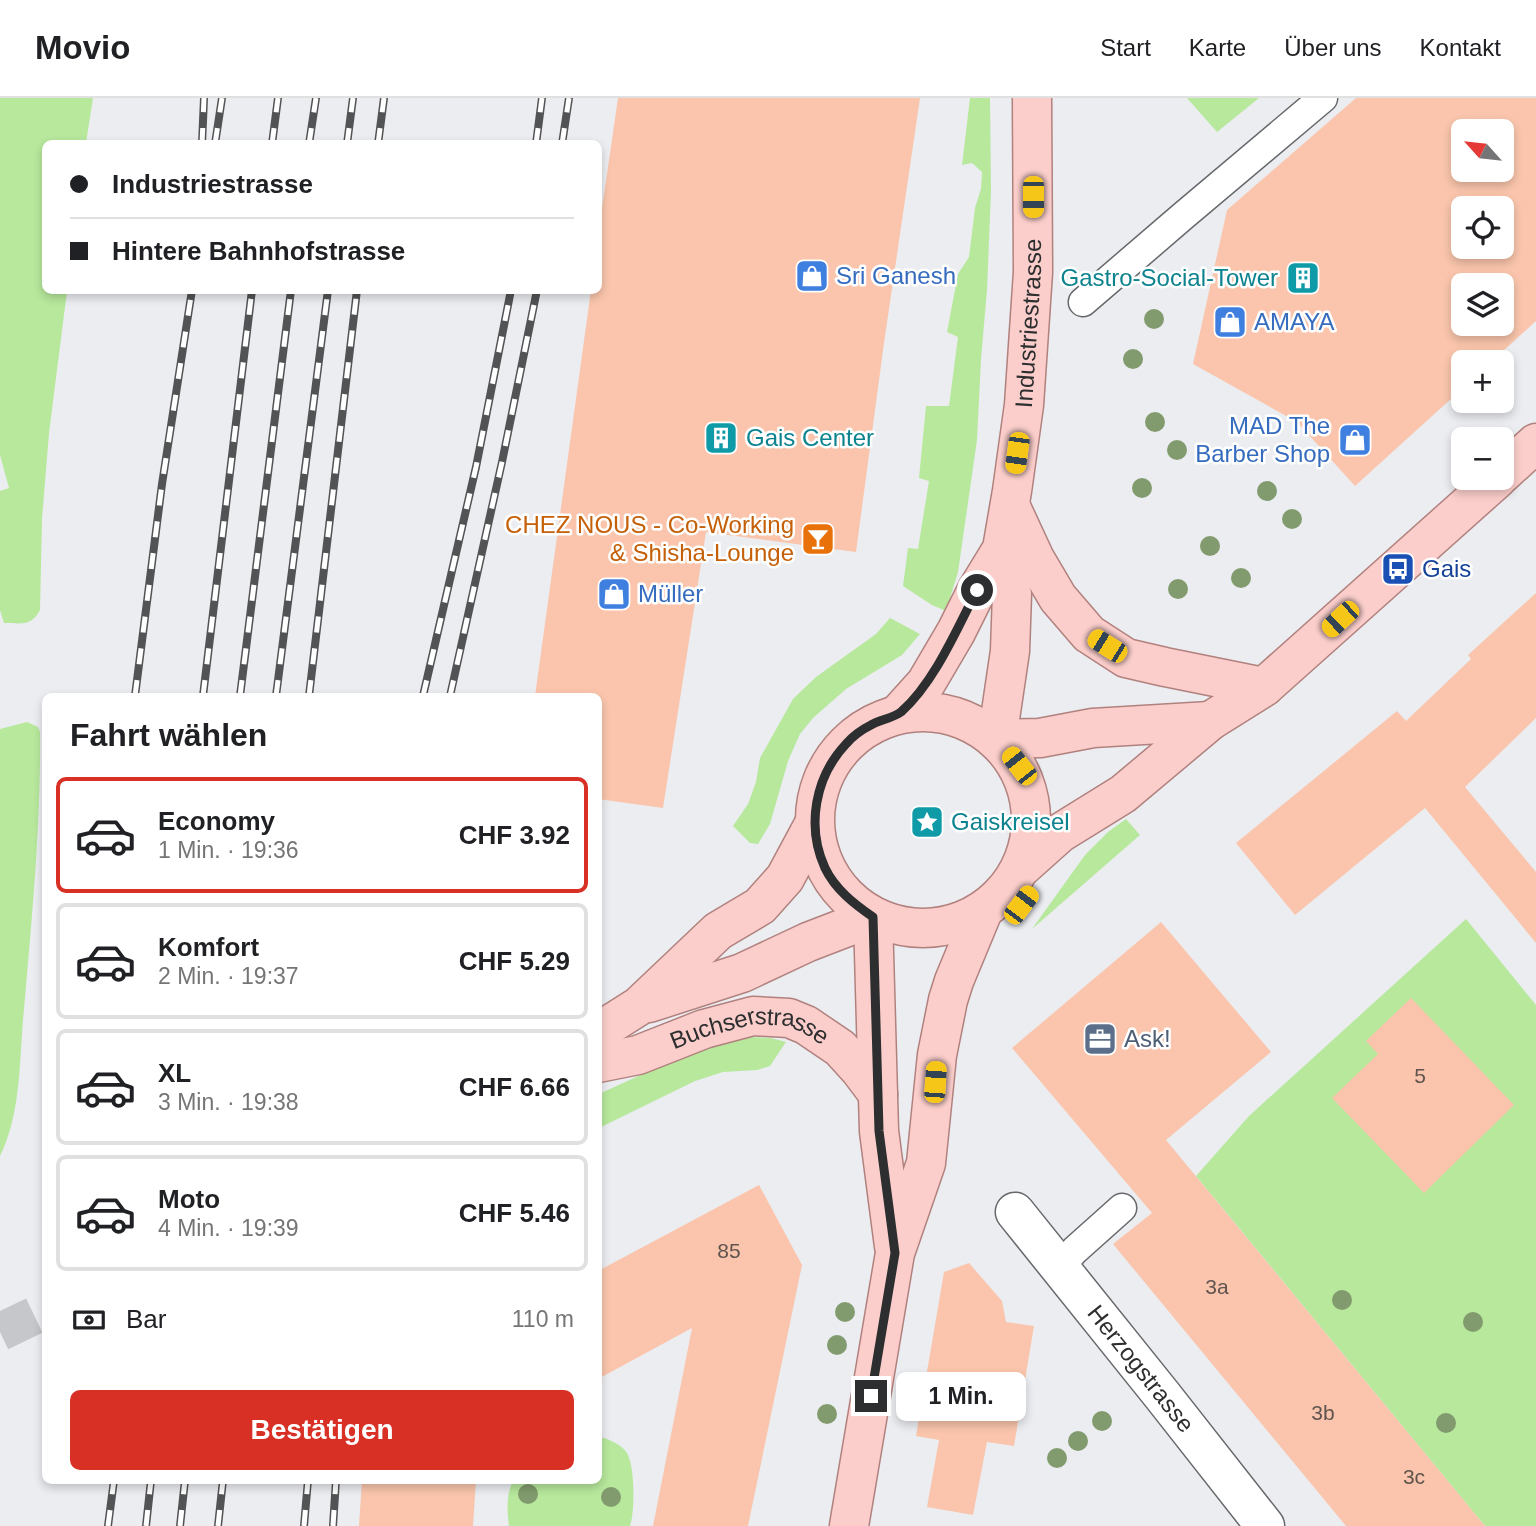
<!DOCTYPE html>
<html lang="de">
<meta charset="utf-8">
<style>
body{margin:0;font-family:Helvetica,sans-serif;background:#f6f6f6;color:#202124;height:100vh;display:flex;flex-direction:column;font-size:26px;white-space:nowrap}
*{box-sizing:border-box;margin:0}
p{font-size:23px;color:#757577}
.icon{flex:none;width:38px;height:38px;fill:none;stroke:currentColor;stroke-width:2;stroke-linecap:round;stroke-linejoin:round}
.map{position:relative;flex:1;overflow:hidden}
.drawer{position:absolute;left:42px;top:595px;width:560px;height:791px;display:flex;flex-direction:column;background:#fff;border-radius:10px;box-shadow:0 4px 10px #0003}
.drawer>*{flex:none}
.hud{position:absolute;left:42px;top:42px;width:560px;height:154px;border-radius:10px;box-shadow:0 4px 10px #0003;display:grid;align-content:center;height:154px;padding:0 28px;background:#fff}
.needle{width:46px;rotate:297deg}
.fabs{position:absolute;left:1451px;top:21px;display:grid;gap:14px}
.fabs a{display:grid;place-items:center;width:63px;height:63px;border-radius:10px;background:#fff;box-shadow:0 4px 10px #0003;font-size:35px}
.end{position:absolute;width:32px;height:32px;margin:-16px;border:9px solid #2d2e2f;background:#fff;box-shadow:0 0 0 4px #fff}
.from{border-radius:50%}
.bubble{position:absolute;height:49px;border-radius:10px;background:#fff;box-shadow:0 4px 10px #0003;font-size:23px;font-weight:600;line-height:49px;text-align:center}
.car{position:absolute;width:21px;height:42px;margin:-21px -10px;border-radius:9px;box-shadow:0 0 5px 2px #0007;background:linear-gradient(#f5c518 24%,#345 0 40%,#f5c518 0 76%,#345 0 86%,#f5c518 0)}
.hud b{display:flex;align-items:center;gap:24px;height:66px;font-size:26px}
.hud b+b{border-top:2px solid #e0e0e0}
.hud i{width:18px;height:18px;background:#202124}
ul{padding:0;list-style:none}
li{display:flex;align-items:center;gap:21px;height:116px;margin:0 14px 10px;padding:0 14px;border:4px solid #e0e0e0;border-radius:10px}
li div{flex:1}
li b{display:block;font-size:26px}
li em{font-style:normal;font-weight:600}
li.active{border-color:#d93025}
li>.icon{width:63px;height:63px;stroke-width:1.5}
h2{padding:0 28px;font-size:32px;line-height:84px}
.pay{display:flex;align-items:center;gap:18px;height:77px;padding:0 28px;font-size:26px}
.pay p{margin-inline-start:auto}
.action{display:flex;gap:14px;margin-top:auto;padding:14px 28px}
.action a{flex:1;height:80px;border-radius:10px;background:#d93025;color:#fff;font-size:28px;font-weight:600;line-height:80px;text-align:center}
header{display:flex;align-items:center;gap:42px;box-sizing:border-box;height:98px;padding:0 35px;background:#fff;border-bottom:2px solid #e0e0e0}
header strong{font-size:33px}
nav{display:flex;gap:38px;margin-inline-start:auto;font-size:24px}
.map>svg:first-child{display:block}
.green{fill:#b7e89c}
.building{fill:#fac5ac;fill-rule:evenodd}
.lines{fill:none;stroke-linecap:round;stroke-linejoin:round}
.primary-tunnel{stroke:#c5c7ca;stroke-width:38;stroke-dasharray:38 19;stroke-linecap:butt}
.service-casing{stroke:#66686b;stroke-width:31}
.minor-casing{stroke:#66686b;stroke-width:41}
.primary-casing{stroke:#b1817e;stroke-width:41}
.service{stroke:#fff;stroke-width:28}
.minor{stroke:#fff;stroke-width:38}
.primary{stroke:#fbcecb;stroke-width:38}
.rail-casing{stroke:#525355;stroke-width:8}
.rail{stroke:#fff;stroke-width:5;stroke-dasharray:16;stroke-linecap:butt}
.tree{fill:#829b6e}
.route{stroke:#2d2e2f;stroke-width:9}
.labels{text-anchor:middle;stroke-width:5;stroke-linejoin:round;paint-order:stroke}
.number-label{font-size:21px;fill:#60544e}
.shop-label{font-size:24px;fill:#366cbe;stroke:#fff;text-anchor:start}
.culture-label{font-size:24px;fill:#0d838f;stroke:#fff;text-anchor:start}
.street-label{font-size:24px;fill:#2d2e2f;stroke:#fff}
.food-label{font-size:24px;fill:#c56008;stroke:#fff;text-anchor:end}
.transit-label{font-size:24px;fill:#164399;stroke:#fff;text-anchor:start}
.service-label{font-size:24px;fill:#4e5e75;stroke:#fff;text-anchor:start}
</style>
<header>
<strong>Movio</strong>
<nav><a>Start</a><a>Karte</a><a>Über uns</a><a>Kontakt</a></nav>
</header>
<div class="map">
<svg width="1536" height="1428" viewBox="0 0 1536 1428">
<rect width="100%" height="100%" fill="#ebedf1"/>
<g class="green">
<path d="M 0,0 L 93,0 L 86,45 L 46,46 L 46,192 L 67,193 L 49,335 L 42,421 L 40,512 C 31,529 21,525 4,525 L 0,512 L 0,393 L 9,390 L 0,357 Z"/>
<path d="M 970,0 L 990,0 L 991,93 L 987,192 L 981,261 L 977,342 L 958,474 L 946,513 L 932,507 L 903,488 L 908,450 L 918,451 L 929,383 L 919,380 L 926,308 L 949,308 L 958,239 L 947,234 L 958,176 L 969,159 L 975,110 L 981,91 L 982,74 L 972,65 L 962,67 Z"/>
<path d="M 1187,0 L 1259,0 L 1217,34 Z"/>
<path d="M 890,520 L 920,536 L 902,557 L 846,591 L 813,620 L 800,636 L 788,663 L 770,726 L 758,746 L 750,745 L 733,728 L 748,706 L 756,684 L 760,660 L 793,601 L 816,579 L 876,536 Z"/>
<path d="M 27,624 L 38,629 L 40,634 C 41,726 32,819 24,911 C 19,960 22,1013 0,1058 L 0,631 Z"/>
<path d="M 1126,721 L 1140,737 L 1032,831 L 1085,757 L 1108,734 Z"/>
<path d="M 1466,821 L 1536,907 L 1536,1428 L 1485,1428 L 1196,1078 L 1249,1018 Z"/>
<path d="M 751,939 L 771,940 L 786,944 L 770,968 L 757,972 L 723,974 L 695,983 L 599,1030 L 599,996 L 706,947 Z"/>
<path d="M 599,1339 C 608,1340 622,1347 627,1355 C 635,1368 635,1414 630,1428 L 509,1428 C 507,1413 506,1397 513,1383 L 598,1382 Z"/>
</g>
<g class="building">
<path d="M 618,0 L 920,0 L 884,245 L 856,454 L 706,434 L 663,710 L 598,701 L 598,598 L 535,598 L 591,192 L 598,192 L 598,138 Z"/>
<path d="M 1356,0 L 1536,0 L 1536,223 L 1491,264 L 1463,264 L 1463,290 L 1355,388 L 1297,324 L 1193,266 L 1227,112 ZM 1463,33 L 1502,33 L 1502,72 L 1463,72 ZM 1463,110 L 1502,110 L 1502,149 L 1463,149 ZM 1463,187 L 1502,187 L 1502,226 L 1463,226 Z"/>
<path d="M 1536,495 L 1536,620 L 1465,689 L 1536,774 L 1536,845 L 1425,710 L 1295,817 L 1236,745 L 1397,613 L 1406,623 L 1471,561 L 1468,557 Z"/>
<path d="M 1161,824 L 1271,954 L 1166,1042 L 1485,1428 L 1346,1428 L 1113,1146 L 1152,1115 L 1012,950 Z"/>
<path d="M 1411,900 L 1514,1007 L 1424,1095 L 1332,1000 L 1378,956 L 1366,943 Z"/>
<path d="M 759,1087 L 802,1167 L 748,1428 L 653,1428 L 692,1230 L 598,1281 L 598,1173 Z"/>
<path d="M 969,1165 L 1002,1203 L 1006,1224 L 1034,1228 L 1014,1348 L 987,1344 L 973,1417 L 927,1409 L 939,1342 L 916,1338 L 944,1174 Z"/>
<path d="M 362,1382 L 476,1382 L 473,1428 L 359,1428 Z"/>
</g>
<g class="lines">
<path class="primary-tunnel" d="M 0,1234 L 46,1212"/>
<defs>
<g id="service">
<path d="M 1083,204 L 1183,118 L 1323,0"/>
<path d="M 1060,1168 L 1075,1152 L 1122,1110"/>
</g>
<g id="minor">
<path id="s1" d="M 1015,1114 L 1162,1297 L 1265,1428"/>
</g>
<g id="primary">
<path d="M 1502,376 L 1536,345"/>
<path d="M 1010,407 L 1035,461 L 1058,500 L 1089,536 L 1126,560 L 1165,569 L 1264,589"/>
<path d="M 1002,451 L 1012,496 L 1010,553 L 997,641 L 1040,640 L 1093,630 L 1210,623"/>
<circle cx="923" cy="722" r="108"/>
<path id="s2" d="M 899,615 L 926,585 L 956,534 L 977,492 L 1002,451 L 1012,393 L 1024,307 L 1033,174 L 1032,0"/>
<path d="M 1022,769 L 1060,735 L 1123,696 L 1210,623 L 1264,589 L 1498,380"/>
<path d="M 873,819 L 879,1033 L 894,1148"/>
<path d="M 649,905 L 742,875 L 808,844 L 873,819"/>
<path d="M 598,934 L 639,908 L 718,833 L 760,808 L 785,780 L 814,726"/>
<path id="s3" d="M 598,965 L 638,957 L 704,931 L 753,918 L 789,920 L 806,927 L 840,950 L 860,972 L 878,996"/>
<path d="M 849,1428 L 895,1155 L 926,1065 L 937,957 L 948,902 L 954,883 L 983,813"/>
</g>
</defs>
<use href="#service" class="service-casing"/>
<use href="#minor" class="minor-casing"/>
<use href="#primary" class="primary-casing"/>
<use href="#service" class="service"/>
<use href="#minor" class="minor"/>
<use href="#primary" class="primary"/>
<defs>
<g id="rail">
<path d="M 202,46 L 204,0"/>
<path d="M 215,46 L 222,0"/>
<path d="M 272,46 L 278,0"/>
<path d="M 309,46 L 316,0"/>
<path d="M 347,46 L 353,0"/>
<path d="M 378,46 L 384,0"/>
<path d="M 536,46 L 542,0"/>
<path d="M 562,46 L 569,0"/>
<path d="M 135,598 L 162,386 L 192,192"/>
<path d="M 203,598 L 252,192"/>
<path d="M 240,598 L 291,192"/>
<path d="M 276,598 L 328,192"/>
<path d="M 309,598 L 357,192"/>
<path d="M 423,598 L 476,369 L 511,192"/>
<path d="M 450,598 L 502,364 L 537,192"/>
<path d="M 108,1428 L 114,1382"/>
<path d="M 146,1428 L 151,1382"/>
<path d="M 180,1428 L 185,1382"/>
<path d="M 218,1428 L 223,1382"/>
<path d="M 304,1428 L 308,1382"/>
<path d="M 333,1428 L 336,1382"/>
</g>
</defs>
<use href="#rail" class="rail-casing"/>
<use href="#rail" class="rail"/>
</g>
<g class="tree">
<circle cx="1154" cy="221" r="10"/>
<circle cx="1133" cy="261" r="10"/>
<circle cx="1155" cy="324" r="10"/>
<circle cx="1177" cy="352" r="10"/>
<circle cx="1142" cy="390" r="10"/>
<circle cx="1267" cy="393" r="10"/>
<circle cx="1292" cy="421" r="10"/>
<circle cx="1210" cy="448" r="10"/>
<circle cx="1241" cy="480" r="10"/>
<circle cx="1178" cy="491" r="10"/>
<circle cx="1342" cy="1202" r="10"/>
<circle cx="845" cy="1214" r="10"/>
<circle cx="1473" cy="1224" r="10"/>
<circle cx="837" cy="1247" r="10"/>
<circle cx="827" cy="1316" r="10"/>
<circle cx="1102" cy="1323" r="10"/>
<circle cx="1446" cy="1325" r="10"/>
<circle cx="1078" cy="1343" r="10"/>
<circle cx="1057" cy="1360" r="10"/>
<circle cx="528" cy="1396" r="10"/>
<circle cx="611" cy="1399" r="10"/>
</g>
<g class="lines">
<path class="route" d="M 871,1298 L 895,1155 L 879,1033 L 873,819 C 854,806 835,791 825,770 C 806,728 815,679 846,646 C 852,639 863,631 871,627 C 880,622 893,620 901,614 C 934,585 957,531 977,492"/>
</g>
<defs>
<symbol id="shop-square" viewBox="-11 -11 22 22"><rect x="-9" y="-9" width="18" height="18" rx="4" fill="#3f7fe0" stroke="#fff"/><path d="M-5-2.5h2.3a2.7 3.5 0 0 1 5.4 0H5L5.5 6h-11ZM-1.5-2.5h3a1.5 2.3 0 0 0-3 0Z" fill="#fff"/></symbol>
<symbol id="building-square" viewBox="-11 -11 22 22"><rect x="-9" y="-9" width="18" height="18" rx="4" fill="#0f9aa8" stroke="#fff"/><path d="M-4-6H4V6H1V3H-1V6H-4ZM-2.5-4.3h1.7v1.8h-1.7ZM.8-4.3h1.7v1.8H.8ZM-2.5-1h1.7V.8h-1.7ZM.8-1h1.7V.8H.8Z" fill="#fff"/></symbol>
<symbol id="bar-square" viewBox="-11 -11 22 22"><rect x="-9" y="-9" width="18" height="18" rx="4" fill="#e8710a" stroke="#fff"/><path d="M-6-5H6L.8 .8V4.5H3.5V6h-7V4.5H-.8V.8Z" fill="#fff"/></symbol>
<symbol id="bus-square" viewBox="-11 -11 22 22"><rect x="-9" y="-9" width="18" height="18" rx="4" fill="#1a4fb4" stroke="#fff"/><path d="M-5-6H5V4H4V6H2V4H-2V6H-4V4H-5ZM-3.5-4V0h7V-4ZM-3.5 1.2v1.5H-2V1.2ZM2 1.2v1.5H3.5V1.2Z" fill="#fff"/></symbol>
<symbol id="sight-square" viewBox="-11 -11 22 22"><rect x="-9" y="-9" width="18" height="18" rx="4" fill="#0f9aa8" stroke="#fff"/><path d="M0-6L1.8-2.2L6-1.7L2.9 1.2L3.7 5.4L0 3.3L-3.7 5.4L-2.9 1.2L-6-1.7L-1.8-2.2Z" fill="#fff"/></symbol>
<symbol id="office-square" viewBox="-11 -11 22 22"><rect x="-9" y="-9" width="18" height="18" rx="4" fill="#5c6f8a" stroke="#fff"/><path d="M-6-3h4V-5.5h4V-3h4V5H-6ZM-1-4.5V-3h2v-1.5ZM-6 0V1H6V0Z" fill="#fff"/></symbol>
</defs>
<g fill-rule="evenodd">
<use href="#shop-square" x="793" y="159" width="38" height="38"/>
<use href="#building-square" x="1284" y="161" width="38" height="38"/>
<use href="#shop-square" x="1211" y="205" width="38" height="38"/>
<use href="#building-square" x="702" y="321" width="38" height="38"/>
<use href="#shop-square" x="1336" y="323" width="38" height="38"/>
<use href="#bar-square" x="799" y="422" width="38" height="38"/>
<use href="#bus-square" x="1379" y="452" width="38" height="38"/>
<use href="#shop-square" x="595" y="477" width="38" height="38"/>
<use href="#sight-square" x="908" y="705" width="38" height="38"/>
<use href="#office-square" x="1081" y="922" width="38" height="38"/>
</g>
<g class="labels">
<g class="number-label">
<text x="1420" y="985">5</text>
<text x="729" y="1160">85</text>
<text x="1217" y="1196">3a</text>
<text x="1323" y="1322">3b</text>
<text x="1414" y="1386">3c</text>
</g>
<g class="shop-label">
<text x="836" y="186">Sri Ganesh</text>
<text x="1254" y="232">AMAYA</text>
<text x="1330" y="336" text-anchor="end">MAD The<tspan x="1330" dy="28">Barber Shop</tspan></text>
<text x="638" y="504">Müller</text>
</g>
<g class="culture-label">
<text x="1278" y="188" text-anchor="end">Gastro-Social-Tower</text>
<text x="746" y="348">Gais Center</text>
<text x="951" y="732">Gaiskreisel</text>
</g>
<g class="street-label">
<text dy="8" stroke="none"><textPath href="#s2" startOffset="422">Industriestrasse</textPath></text>
<text dy="8" stroke="none"><textPath href="#s3" startOffset="159">Buchserstrasse</textPath></text>
<text dy="8" stroke="none"><textPath href="#s1" startOffset="201">Herzogstrasse</textPath></text>
</g>
<g class="food-label">
<text x="794" y="435">CHEZ NOUS - Co-Working<tspan x="794" dy="28">&amp; Shisha-Lounge</tspan></text>
</g>
<g class="transit-label">
<text x="1422" y="479">Gais</text>
</g>
<g class="service-label">
<text x="1124" y="949">Ask!</text>
</g>
</g>
</svg>
<div class="fabs">
<a><svg class="needle" viewBox="-14 -14 28 28"><path d="M0-13l5 13h-10z" fill="#e53935"/><path d="M0 13l5-13h-10z" fill="#757577"/></svg></a>
<a><svg class="icon" aria-label="locate" viewBox="0 0 24 24"><circle cx="12" cy="12" r="6"/><path d="M12 2v4M12 18v4M2 12h4M18 12h4"/></svg></a>
<a><svg class="icon" aria-label="layers" viewBox="0 0 24 24"><path d="M12 4l9 5-9 5-9-5zM3 14l9 5 9-5"/></svg></a>
<a>+</a>
<a>−</a>
</div>
<i class="end from" style="left:977px;top:492px"></i>
<i class="end" style="left:871px;top:1298px"></i>
<div class="bubble" style="left:896px;top:1274px;width:130px">1 Min.</div>
<i class="car" style="left:1033px;top:99px;rotate:180deg"></i>
<i class="car" style="left:1017px;top:355px;rotate:188deg"></i>
<i class="car" style="left:1340px;top:521px;rotate:227deg"></i>
<i class="car" style="left:1107px;top:548px;rotate:302deg"></i>
<i class="car" style="left:1019px;top:668px;rotate:322deg"></i>
<i class="car" style="left:1021px;top:807px;rotate:37deg"></i>
<i class="car" style="left:935px;top:984px;rotate:4deg"></i>
<div class="hud">
<b><i class="from"></i>Industriestrasse</b>
<b><i></i>Hintere Bahnhofstrasse</b>
</div>
<section class="drawer">
<h2>Fahrt wählen</h2>
<ul>
<li class="active"><svg class="icon" aria-label="car" viewBox="0 0 24 24"><path d="M5 17H2v-5l4-1 3-4h7l3 4 3 1v5h-3M9 17h6M6 11h13"/><circle cx="7" cy="17" r="2"/><circle cx="17" cy="17" r="2"/></svg><div><b>Economy</b><p>1 Min. · 19:36</p></div><em>CHF 3.92</em></li>
<li><svg class="icon" aria-label="car" viewBox="0 0 24 24"><path d="M5 17H2v-5l4-1 3-4h7l3 4 3 1v5h-3M9 17h6M6 11h13"/><circle cx="7" cy="17" r="2"/><circle cx="17" cy="17" r="2"/></svg><div><b>Komfort</b><p>2 Min. · 19:37</p></div><em>CHF 5.29</em></li>
<li><svg class="icon" aria-label="car" viewBox="0 0 24 24"><path d="M5 17H2v-5l4-1 3-4h7l3 4 3 1v5h-3M9 17h6M6 11h13"/><circle cx="7" cy="17" r="2"/><circle cx="17" cy="17" r="2"/></svg><div><b>XL</b><p>3 Min. · 19:38</p></div><em>CHF 6.66</em></li>
<li><svg class="icon" aria-label="car" viewBox="0 0 24 24"><path d="M5 17H2v-5l4-1 3-4h7l3 4 3 1v5h-3M9 17h6M6 11h13"/><circle cx="7" cy="17" r="2"/><circle cx="17" cy="17" r="2"/></svg><div><b>Moto</b><p>4 Min. · 19:39</p></div><em>CHF 5.46</em></li>
</ul>
<div class="pay"><svg class="icon" aria-label="cash" viewBox="0 0 24 24"><path d="M3 7h18v10H3z"/><circle cx="12" cy="12" r="2"/></svg>Bar<p>110 m</p></div>
<div class="action"><a>Bestätigen</a></div>
</section>
</div>
